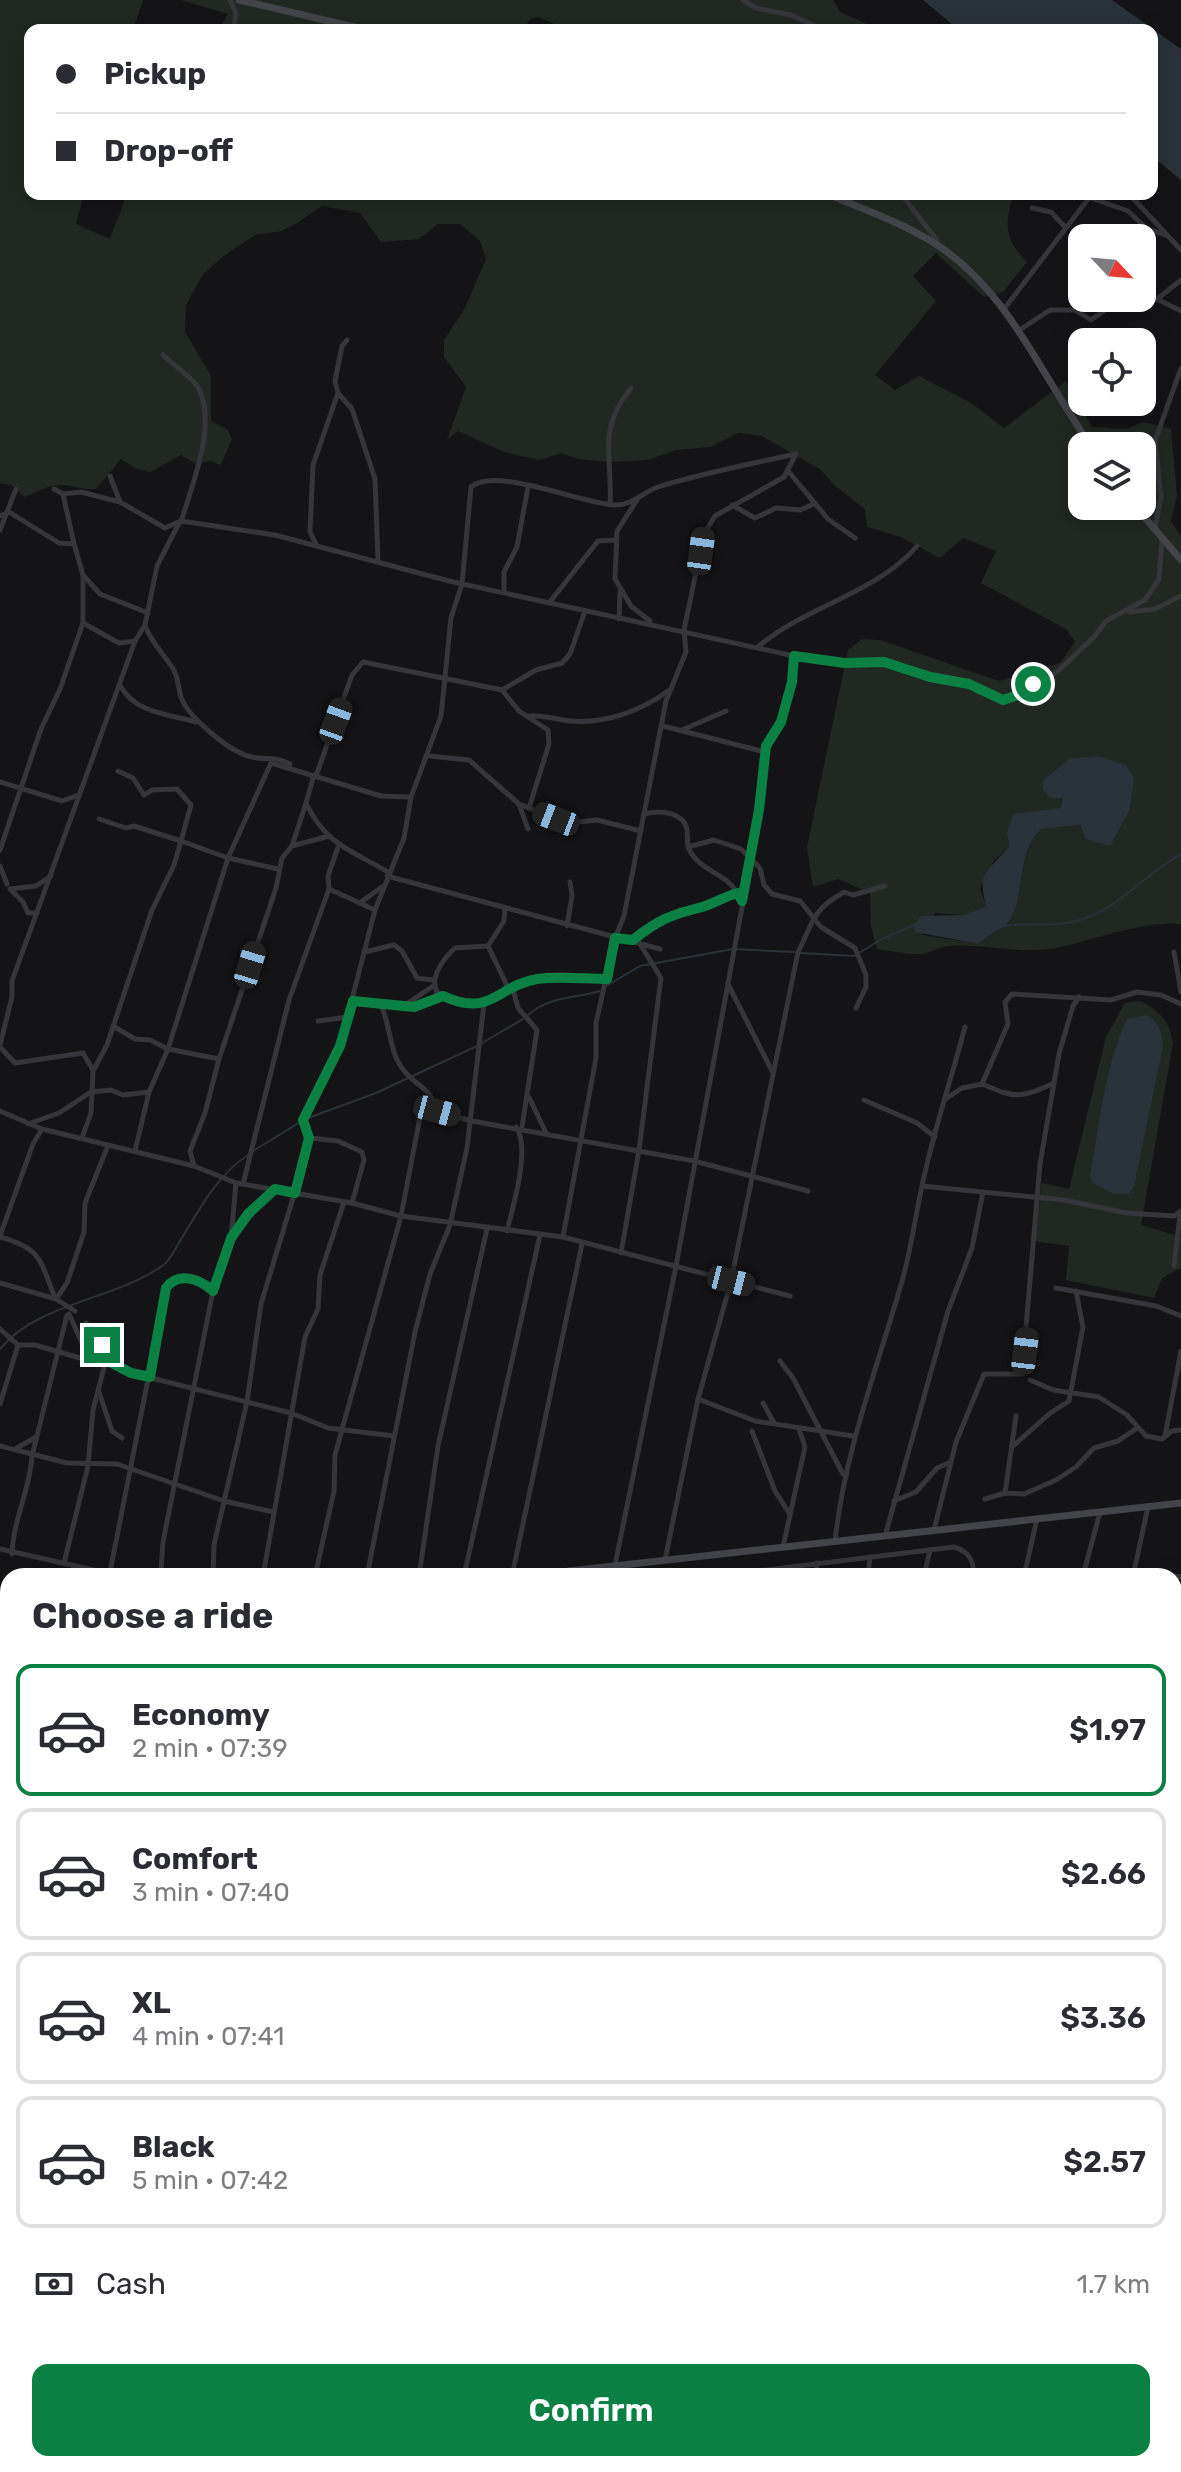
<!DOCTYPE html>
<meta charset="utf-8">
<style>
body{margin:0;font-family:Rubik,sans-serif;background:#f7f7f7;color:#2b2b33;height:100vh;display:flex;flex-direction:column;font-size:30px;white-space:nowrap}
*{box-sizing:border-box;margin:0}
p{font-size:26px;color:#7c7c81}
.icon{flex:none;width:44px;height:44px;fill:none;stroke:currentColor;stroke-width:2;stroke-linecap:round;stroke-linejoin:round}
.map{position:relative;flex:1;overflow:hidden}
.sheet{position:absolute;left:0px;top:1568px;width:1182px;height:904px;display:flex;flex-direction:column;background:#fff;border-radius:24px 24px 0 0;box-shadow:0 4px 20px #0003}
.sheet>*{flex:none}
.banner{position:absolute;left:24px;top:24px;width:1134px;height:176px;border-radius:16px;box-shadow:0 4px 20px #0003;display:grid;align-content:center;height:176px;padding:0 32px;background:#fff}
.needle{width:52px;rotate:116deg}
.controls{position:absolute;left:1068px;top:224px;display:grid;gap:16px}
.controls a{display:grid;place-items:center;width:88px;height:88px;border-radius:16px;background:#fff;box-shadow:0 4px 20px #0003;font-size:40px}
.end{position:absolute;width:36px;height:36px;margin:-18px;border:10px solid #0b8043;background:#fff;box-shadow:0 0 0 4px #fff}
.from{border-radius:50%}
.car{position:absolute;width:24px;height:48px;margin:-24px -12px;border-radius:10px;box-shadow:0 0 6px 2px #0007;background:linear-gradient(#222 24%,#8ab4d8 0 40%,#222 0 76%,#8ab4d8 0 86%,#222 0)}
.banner b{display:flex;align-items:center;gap:28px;height:76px;font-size:30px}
.banner b+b{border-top:2px solid #e1e1e2}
.banner i{width:20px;height:20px;background:#2b2b33}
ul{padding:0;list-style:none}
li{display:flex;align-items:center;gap:24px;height:132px;margin:0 16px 12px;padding:0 16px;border:4px solid #e1e1e2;border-radius:16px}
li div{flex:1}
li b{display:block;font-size:30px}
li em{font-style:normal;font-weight:600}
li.on{border-color:#0b8043}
li>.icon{width:72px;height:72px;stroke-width:1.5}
h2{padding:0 32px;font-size:36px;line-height:96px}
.pay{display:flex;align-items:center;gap:20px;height:88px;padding:0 32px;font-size:30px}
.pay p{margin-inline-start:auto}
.action{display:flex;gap:16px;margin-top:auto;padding:16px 32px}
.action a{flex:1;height:92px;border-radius:16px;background:#0b8043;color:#fff;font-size:32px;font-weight:600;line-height:92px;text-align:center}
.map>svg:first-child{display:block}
.built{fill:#202022}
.green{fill:#202821;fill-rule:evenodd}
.water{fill:#2a3239}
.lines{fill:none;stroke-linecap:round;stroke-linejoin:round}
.stream{stroke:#2a3239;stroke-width:2}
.street{stroke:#35353a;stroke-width:5}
.secondary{stroke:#43444a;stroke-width:7}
.route{stroke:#0b8043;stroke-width:10}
</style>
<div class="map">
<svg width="1181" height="2472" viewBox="0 0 1181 2472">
<rect width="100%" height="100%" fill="#141416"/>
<path class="built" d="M 1174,2023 L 1181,2025 L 1181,2472 L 574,2472 L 576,2464 L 1174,2464 Z"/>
<g class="green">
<path d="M 0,0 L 143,0 L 133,30 L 30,30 L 30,194 L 84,194 L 76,224 L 110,239 L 127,194 L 1014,194 C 1004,224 1004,239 1027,262 L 1003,292 L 984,297 L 936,253 L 913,276 L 936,301 L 875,375 L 895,390 L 919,376 L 971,403 L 1004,428 L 1066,381 L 1092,427 L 1126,429 L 1143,422 L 1171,429 L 1177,496 L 1171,522 L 1181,536 L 1181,924 C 1148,920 1094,939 1061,947 C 1023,956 987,943 949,946 C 939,946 930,954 920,954 C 906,955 890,950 877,949 L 871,926 L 870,893 L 838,879 L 813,887 L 807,847 L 848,650 L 862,639 L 880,640 L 999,681 L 1060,663 L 1075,642 L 1066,629 L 981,583 L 996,551 L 963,538 L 940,558 L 901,537 L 867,527 L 865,509 L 834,485 L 821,470 L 762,436 L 738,433 L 710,447 L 676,450 L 648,460 L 612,462 L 578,459 L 561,453 L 540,460 L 504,452 L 458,431 L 447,440 L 466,387 L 444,357 L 444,340 L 465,308 L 486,259 L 480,241 L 460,224 L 438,224 L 419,239 L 381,242 L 360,213 L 322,206 L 297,223 L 281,231 L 255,235 L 225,255 L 203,274 L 186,305 L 185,332 L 211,376 L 211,421 L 228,430 L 232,439 L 221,465 L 210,461 L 196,464 L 181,455 L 150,472 L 137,469 L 121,459 L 96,489 C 83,490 75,486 63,485 C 50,484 36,492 25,497 L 11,485 L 0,483 ZM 1082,446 L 1142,446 L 1142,506 L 1082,506 ZM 1099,756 L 1125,765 L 1132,792 L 1130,809 L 1083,832 L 1080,825 L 1041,829 C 1019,853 1024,887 1013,915 C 1008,930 989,934 979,944 L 922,935 L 935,913 L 964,915 L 986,906 L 980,888 L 993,862 L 1009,846 L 1007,833 L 1061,808 L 1064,801 L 1048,776 L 1070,758 Z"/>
<path d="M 181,0 L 833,0 L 840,12 L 882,30 L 569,30 L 538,17 L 529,20 L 524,30 L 218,30 L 228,14 Z"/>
<path d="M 1140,1001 C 1160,1011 1170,1022 1173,1043 L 1141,1225 L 1181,1237 L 1181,1268 L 1162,1278 L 1154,1298 L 1066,1280 L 1069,1246 L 1034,1241 L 1042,1183 L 1069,1189 L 1106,1037 L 1125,1003 Z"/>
</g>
<g class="water">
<path d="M 923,0 L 1112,0 L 1181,49 L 1181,180 L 1152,156 L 1152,30 L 959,30 Z"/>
<path d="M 1099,756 L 1126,765 L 1134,778 L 1130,809 L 1110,846 L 1086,839 L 1080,825 L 1041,829 C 1017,854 1025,890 1012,917 C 1006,930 988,934 979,944 L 915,932 L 914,925 L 921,916 L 964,915 L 986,906 C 977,869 988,873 1009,846 L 1007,833 L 1013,814 L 1061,808 L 1063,798 L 1050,798 L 1043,790 L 1043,780 L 1070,758 Z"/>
<path d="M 1146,1015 C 1159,1022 1162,1032 1163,1046 L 1134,1186 L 1129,1194 L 1114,1194 L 1093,1183 L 1090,1176 C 1100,1123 1104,1068 1127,1019 Z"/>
</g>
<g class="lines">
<g class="stream">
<path d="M 1004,926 C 1031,922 1055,928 1080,920 C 1118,909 1146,873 1181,854"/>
<path d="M 801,953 L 854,956 L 882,939 L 914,925"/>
<path d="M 608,985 L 640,966 L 733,949 L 794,952"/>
<path d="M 528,1015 C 550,996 573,999 600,991"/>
<path d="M 308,1118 L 376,1093 L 477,1046 L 523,1019"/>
<path d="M 253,1151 L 302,1121"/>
<path d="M 0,1349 C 37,1303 114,1300 162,1266 C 170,1261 175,1249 180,1241 C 200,1209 216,1176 248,1155"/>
<path d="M 1174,1951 L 1181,1947"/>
<path d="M 0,1983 L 8,1981"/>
</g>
<g class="street">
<path d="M 230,0 L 236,13 L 234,30"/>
<path d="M 743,0 L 756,8 L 791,15 L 820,28 L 847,30"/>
<path d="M 901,194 L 937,240"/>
<path d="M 1129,194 L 1181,250"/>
<path d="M 1091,198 L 1128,211 L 1146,228 L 1165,235"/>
<path d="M 1032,208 L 1051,212 L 1066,228"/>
<path d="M 1157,299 L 1181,311"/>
<path d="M 1004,309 L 1092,194"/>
<path d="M 1018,331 L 1050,310 L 1075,310 L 1091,320 L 1114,304 L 1157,299 L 1181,280"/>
<path d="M 347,340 L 342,346 L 335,381 L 338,393 L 352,409 L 375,479 L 378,561"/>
<path d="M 163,355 C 173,365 193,377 199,389 C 217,425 192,485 181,522"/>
<path d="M 789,472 L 828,519 L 855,538"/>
<path d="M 110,476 L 120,502 L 165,528 L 181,521 L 275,535 L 449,581 L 794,656 L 845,663 L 884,662 L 969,684 L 1003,700 L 1021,694 L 1058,671 L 1095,636 L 1106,621 L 1145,600 L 1159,579 L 1162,539"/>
<path d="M 54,489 L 63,494"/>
<path d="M 637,500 L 617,531 L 615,579 L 631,606 L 650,621"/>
<path d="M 610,505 C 613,456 596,431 631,388"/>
<path d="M 732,505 L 755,518 L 776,508 L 800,510 L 814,504"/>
<path d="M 0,516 L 9,512 L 59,543 L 74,544 L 83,575 L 100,594 L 148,613"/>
<path d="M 1155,528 L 1161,497 L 1155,441 L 1181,368"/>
<path d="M 0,530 L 16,489"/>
<path d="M 74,544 L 63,494 L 81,492 L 120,502"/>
<path d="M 316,544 L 310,532 L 313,465 L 338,393"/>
<path d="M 504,592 L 504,572 L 517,547 L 528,487"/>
<path d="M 549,603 L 598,541 L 616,540"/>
<path d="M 1129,612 L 1155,609 L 1181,596"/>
<path d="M 619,619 L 620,592"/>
<path d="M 83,623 L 119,643 L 135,641"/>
<path d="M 145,626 C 152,643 162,652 172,667 C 178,675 178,687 181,697 C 188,717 228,750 248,756 C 264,761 271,755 290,764"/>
<path d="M 759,646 C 808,605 877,593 917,546"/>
<path d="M 121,687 C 136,713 168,714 196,722"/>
<path d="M 502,690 L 536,670 L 562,663 L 570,654 L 585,611"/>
<path d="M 527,716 C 544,714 555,720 571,721 C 605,724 641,711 668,691"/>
<path d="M 663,726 L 761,751"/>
<path d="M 682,730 L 726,711"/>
<path d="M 429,756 L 469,760 L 519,804 L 556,819 L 570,823 L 597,820 L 641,831"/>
<path d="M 314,775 L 306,803 C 326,845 351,850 388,872"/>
<path d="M 316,776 L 352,675 L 363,662 L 502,690 L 519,711 L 548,730 L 549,744 L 529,808"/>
<path d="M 0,782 L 62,801 L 79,795"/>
<path d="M 519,804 L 528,829"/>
<path d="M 644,814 C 656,811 670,811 681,819 C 691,827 685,839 689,849 C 701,874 729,871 741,900"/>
<path d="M 99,819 L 126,828 L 134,826 L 181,841 L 191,805 L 177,789 L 152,790 L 144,795 L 133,778 L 118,771"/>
<path d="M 292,846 L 329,836"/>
<path d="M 338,847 L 328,876 L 329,889 L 375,910"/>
<path d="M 688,847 L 714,840 L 741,849 L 760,868 L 764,885 L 772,894 L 800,901 L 821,927 L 855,948 L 866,975 L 866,987 L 856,1008"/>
<path d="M 0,850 L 41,729 L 60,689 L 83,623 L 83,575"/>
<path d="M 0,866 L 7,884"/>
<path d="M 387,876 L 660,949"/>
<path d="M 361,902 L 382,887"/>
<path d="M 505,908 L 504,921 L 488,946 L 509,990"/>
<path d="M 37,913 L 28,913 L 23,902 L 10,889 L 36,886 L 51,876"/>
<path d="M 567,926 L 572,896 L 570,882"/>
<path d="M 633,940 L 680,910 L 702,907 L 738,893"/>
<path d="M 488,946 L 455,948 C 444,958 429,977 437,992 C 480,1021 497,988 537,979 C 558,975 585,979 607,979"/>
<path d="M 364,952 L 394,945 L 402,951 L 417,978 L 433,980"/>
<path d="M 1174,952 L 1181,992"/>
<path d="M 728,984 L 772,1071"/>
<path d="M 513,989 L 518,1008 L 537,1030 L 522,1127"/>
<path d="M 353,1001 L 414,1007 L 443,996"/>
<path d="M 380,1002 C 390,1023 389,1050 402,1068 C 416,1088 430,1085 437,1111"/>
<path d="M 405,1005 L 433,986"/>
<path d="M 318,1021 L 348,1017"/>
<path d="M 113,1026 L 135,1039 L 150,1040 L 168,1049 L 219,1059"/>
<path d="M 0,1045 L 12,997 L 12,981 L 135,641 L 145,625 L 157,566 L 179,523"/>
<path d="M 0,1047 L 15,1063 L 83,1053 L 93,1070"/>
<path d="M 982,1084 L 1008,1024 L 1005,1002 L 1012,994 L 1111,1000 L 1137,992 L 1161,995 L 1181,1004"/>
<path d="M 529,1097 L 546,1133"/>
<path d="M 947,1098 L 962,1088 L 982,1084 C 1015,1098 1020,1099 1054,1083"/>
<path d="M 864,1100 L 917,1123 L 935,1137"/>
<path d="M 0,1111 L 42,1129 L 194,1166 L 236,1183 L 352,1203 L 401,1216 L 563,1237 L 790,1296"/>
<path d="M 28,1124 L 59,1113 L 91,1092 L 111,1090 L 123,1095 L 149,1092"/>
<path d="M 82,1138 L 91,1113 L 93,1071 L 107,1045 L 152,910 L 174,865 L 181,841 L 228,858 L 278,869"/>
<path d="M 309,1138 L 338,1141 L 362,1152 L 364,1160 L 352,1203"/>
<path d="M 135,1151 L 149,1092 L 168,1049 L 228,858 L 271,763 L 381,796 L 411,797"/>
<path d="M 194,1166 L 190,1151 L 205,1113 L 219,1059 L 276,888 L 282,858 L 292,846 L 306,803"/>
<path d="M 243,1184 L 289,1000 L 329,889"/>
<path d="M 922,1186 L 1064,1200 L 1127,1213 L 1174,1216 L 1181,1211"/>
<path d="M 507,1231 C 513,1206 531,1148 516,1127"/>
<path d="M 0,1236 L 33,1144 L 42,1129"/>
<path d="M 232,1236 L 274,1190"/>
<path d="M 0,1237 C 43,1249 40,1261 55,1298"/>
<path d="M 621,1253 L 639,1150 L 661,978 L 640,944"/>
<path d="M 1174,1266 L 1180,1215"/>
<path d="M 0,1283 L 56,1299 L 75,1311"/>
<path d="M 1056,1288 L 1156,1306 L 1181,1316"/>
<path d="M 56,1299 L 67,1283 L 84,1232 L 85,1203 L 107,1148"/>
<path d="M 69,1314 L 90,1361"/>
<path d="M 86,1323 L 105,1350"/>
<path d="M 0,1329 L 18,1345 L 35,1345 L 90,1361 L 106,1360 L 131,1373 L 291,1413 L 328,1428 L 394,1436"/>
<path d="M 780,1361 L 793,1378 L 843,1474"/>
<path d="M 1030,1380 L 1053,1390 L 1099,1397 L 1127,1415 L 1146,1436 L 1162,1439 L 1172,1431 L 1181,1430"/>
<path d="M 99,1392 L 112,1431 L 122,1438"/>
<path d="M 698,1399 L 755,1421 L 853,1436"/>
<path d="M 763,1403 L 774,1423"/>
<path d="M 0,1404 L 18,1345"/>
<path d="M 752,1431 L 775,1491 L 789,1513"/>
<path d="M 1165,1436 L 1181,1351"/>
<path d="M 0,1446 L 67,1463 L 117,1464 L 224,1501 L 273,1512"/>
<path d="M 1012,1447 L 1049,1414 L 1069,1401 L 1083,1327 L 1076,1291"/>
<path d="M 17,1448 L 36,1437"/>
<path d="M 1005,1493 L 1016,1416"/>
<path d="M 985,1499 L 1005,1493 L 1024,1494 L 1056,1480 L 1076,1467 L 1094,1448 L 1118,1441 L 1137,1428"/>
<path d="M 894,1501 L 916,1492 L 937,1468 L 951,1462"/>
<path d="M 934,1530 L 956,1442 L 984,1374 L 1022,1374 L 1040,1164 L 1059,1054 L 1073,1006 L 1079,997"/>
<path d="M 885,1536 L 948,1311 L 972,1248 L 983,1192"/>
<path d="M 835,1541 C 845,1450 877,1369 902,1281 C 911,1250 915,1218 922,1186 C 933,1133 951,1080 965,1027"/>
<path d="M 783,1547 L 805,1447 L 799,1429"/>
<path d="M 0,1549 L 120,1576"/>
<path d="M 12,1554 C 13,1520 30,1490 32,1456 L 67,1315"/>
<path d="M 665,1560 L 698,1399 L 731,1281 L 798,952 C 814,921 811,911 844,892 L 853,895 L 885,886"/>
<path d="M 64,1563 L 88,1466 L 93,1410 L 106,1360 L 109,1325"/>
<path d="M 615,1565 L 676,1266 L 748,875 L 766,746 L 781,722 L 792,682 L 794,656"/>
<path d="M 110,1572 L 166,1288 L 180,1278 L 205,1283 L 213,1291"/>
<path d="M 168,1576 L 161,1570 L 163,1542 L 213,1291 L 231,1238 L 236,1183"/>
<path d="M 213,1576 L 214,1545 L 247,1402 L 261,1304 L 307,1152 L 309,1138 L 303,1120 L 340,1046 L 375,910 L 404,838 L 411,797 L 441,716 L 451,618 L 462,584 L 471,487 C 496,466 579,503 614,505 C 632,506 643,492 658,487 C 703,473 751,464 796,454 L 784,477 L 715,516 L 704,534 L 684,630 L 686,652 L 666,701 L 624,916 L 615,938 L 596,1023 L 596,1058 L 563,1237"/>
<path d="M 263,1576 L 305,1337 L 318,1309 L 320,1275 L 344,1202"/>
<path d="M 292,1576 L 316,1574"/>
<path d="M 315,1576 L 334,1491 L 335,1455 L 401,1216 L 421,1112 L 428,1109 L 472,1121 L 694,1161 L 808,1191"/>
<path d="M 367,1576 L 415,1332 L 430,1274 L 450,1225 L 467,1148 L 484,1004"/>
<path d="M 419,1576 L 438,1446 L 487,1229"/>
<path d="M 464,1576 L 540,1235"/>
<path d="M 512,1576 L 582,1244"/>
<path d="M 718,1576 L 954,1547 C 968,1551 975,1561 973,1576"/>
<path d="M 816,1576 L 817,1563"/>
<path d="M 868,1576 L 870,1557"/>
<path d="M 924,1576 L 930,1550"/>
<path d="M 1024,1576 L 1037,1519"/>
<path d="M 1083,1576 L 1100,1512"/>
<path d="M 1133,1576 L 1148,1507"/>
<path d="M 1174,1576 L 1181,1577"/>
<path d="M 1174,1627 L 1181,1604"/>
<path d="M 1174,1635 L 1181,1637"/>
<path d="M 0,1638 L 6,1622"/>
<path d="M 0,1643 L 8,1642"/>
<path d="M 1174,1740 L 1181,1739"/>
<path d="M 1174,1753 L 1181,1757"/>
<path d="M 0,1785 L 8,1755"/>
<path d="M 1174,1800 L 1181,1773"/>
<path d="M 0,1810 L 8,1814"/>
<path d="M 0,2010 L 8,1993"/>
<path d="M 1174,2019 L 1181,2020"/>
<path d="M 0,2064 L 8,2068"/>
<path d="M 0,2154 L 8,2158"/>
<path d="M 0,2166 L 5,2156"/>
<path d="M 0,2272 L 8,2254"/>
<path d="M 1174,2309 L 1181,2289"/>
<path d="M 0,2393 L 8,2373"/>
<path d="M 270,2464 L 300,2472"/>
<path d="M 402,2464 L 414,2472"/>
<path d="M 481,2464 L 495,2472"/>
<path d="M 570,2464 L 571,2465"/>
<path d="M 1137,2464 L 1155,2472"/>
<path d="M 0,2467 L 8,2455"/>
<path d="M 50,2472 L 55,2464"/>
<path d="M 108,2472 L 112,2464"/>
<path d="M 175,2472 L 178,2464"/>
<path d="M 242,2472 L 247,2464"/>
<path d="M 369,2472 L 373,2464"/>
<path d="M 1121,2472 L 1125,2464"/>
</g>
<g class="secondary">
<path d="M 239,0 L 367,30"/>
<path d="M 827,194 C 863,209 901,222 934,243 C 1008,289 1042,377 1091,446"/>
<path d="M 1135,506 L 1181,560"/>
<path d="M 524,1576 L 1181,1503"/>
<path d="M 0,1622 L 8,1622"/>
</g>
</g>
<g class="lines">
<path class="route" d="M 102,1345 L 106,1360 L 131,1373 L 150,1377 L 166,1288 C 178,1271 200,1279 213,1291 L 231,1238 L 248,1214 L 275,1189 L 295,1193 L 309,1138 L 303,1120 L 340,1046 L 353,1001 L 414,1007 L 443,996 C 492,1018 496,986 537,979 C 559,976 585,979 607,979 L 615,938 L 633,940 C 659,919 671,915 702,907 C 714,904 725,896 738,893 L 742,901 L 759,810 L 766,746 L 781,722 L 792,682 L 794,656 L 845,663 L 884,662 L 930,677 L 969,684 L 1003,700 L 1021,694 L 1033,684"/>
</g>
</svg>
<div class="controls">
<a><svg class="needle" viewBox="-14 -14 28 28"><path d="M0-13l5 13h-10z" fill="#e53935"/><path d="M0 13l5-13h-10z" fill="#7c7c81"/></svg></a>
<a><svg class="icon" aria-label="locate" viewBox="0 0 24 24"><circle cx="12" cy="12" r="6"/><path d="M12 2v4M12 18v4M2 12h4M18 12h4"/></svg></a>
<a><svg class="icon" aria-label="layers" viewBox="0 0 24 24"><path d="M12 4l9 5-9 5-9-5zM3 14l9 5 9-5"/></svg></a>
</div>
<i class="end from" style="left:1033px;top:684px"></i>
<i class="end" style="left:102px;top:1345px"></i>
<i class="car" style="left:701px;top:551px;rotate:8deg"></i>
<i class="car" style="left:336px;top:721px;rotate:20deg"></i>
<i class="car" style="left:556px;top:819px;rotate:291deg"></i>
<i class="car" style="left:250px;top:965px;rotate:17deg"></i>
<i class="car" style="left:437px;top:1111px;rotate:105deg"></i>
<i class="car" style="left:731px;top:1281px;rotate:104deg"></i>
<i class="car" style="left:1025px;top:1351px;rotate:7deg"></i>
<div class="banner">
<b><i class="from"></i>Pickup</b>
<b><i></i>Drop-off</b>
</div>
<section class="sheet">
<h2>Choose a ride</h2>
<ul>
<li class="on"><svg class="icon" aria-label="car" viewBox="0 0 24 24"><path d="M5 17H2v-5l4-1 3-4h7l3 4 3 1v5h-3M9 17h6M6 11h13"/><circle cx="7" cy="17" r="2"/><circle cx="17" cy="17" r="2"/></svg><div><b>Economy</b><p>2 min · 07:39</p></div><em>$1.97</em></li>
<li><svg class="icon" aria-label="car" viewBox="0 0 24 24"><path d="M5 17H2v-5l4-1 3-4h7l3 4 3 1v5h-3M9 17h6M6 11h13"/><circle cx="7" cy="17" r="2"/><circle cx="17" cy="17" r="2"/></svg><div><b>Comfort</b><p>3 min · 07:40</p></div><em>$2.66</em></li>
<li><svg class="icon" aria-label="car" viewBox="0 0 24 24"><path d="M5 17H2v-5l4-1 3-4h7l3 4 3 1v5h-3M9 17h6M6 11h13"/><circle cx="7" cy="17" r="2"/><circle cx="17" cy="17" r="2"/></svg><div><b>XL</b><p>4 min · 07:41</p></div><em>$3.36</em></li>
<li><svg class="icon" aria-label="car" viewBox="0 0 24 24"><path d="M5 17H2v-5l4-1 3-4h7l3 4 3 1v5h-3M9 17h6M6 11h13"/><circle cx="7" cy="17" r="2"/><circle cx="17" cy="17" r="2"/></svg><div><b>Black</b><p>5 min · 07:42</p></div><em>$2.57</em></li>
</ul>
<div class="pay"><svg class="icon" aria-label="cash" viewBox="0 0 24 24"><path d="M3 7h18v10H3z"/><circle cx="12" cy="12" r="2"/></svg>Cash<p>1.7 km</p></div>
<div class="action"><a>Confirm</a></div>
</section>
</div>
